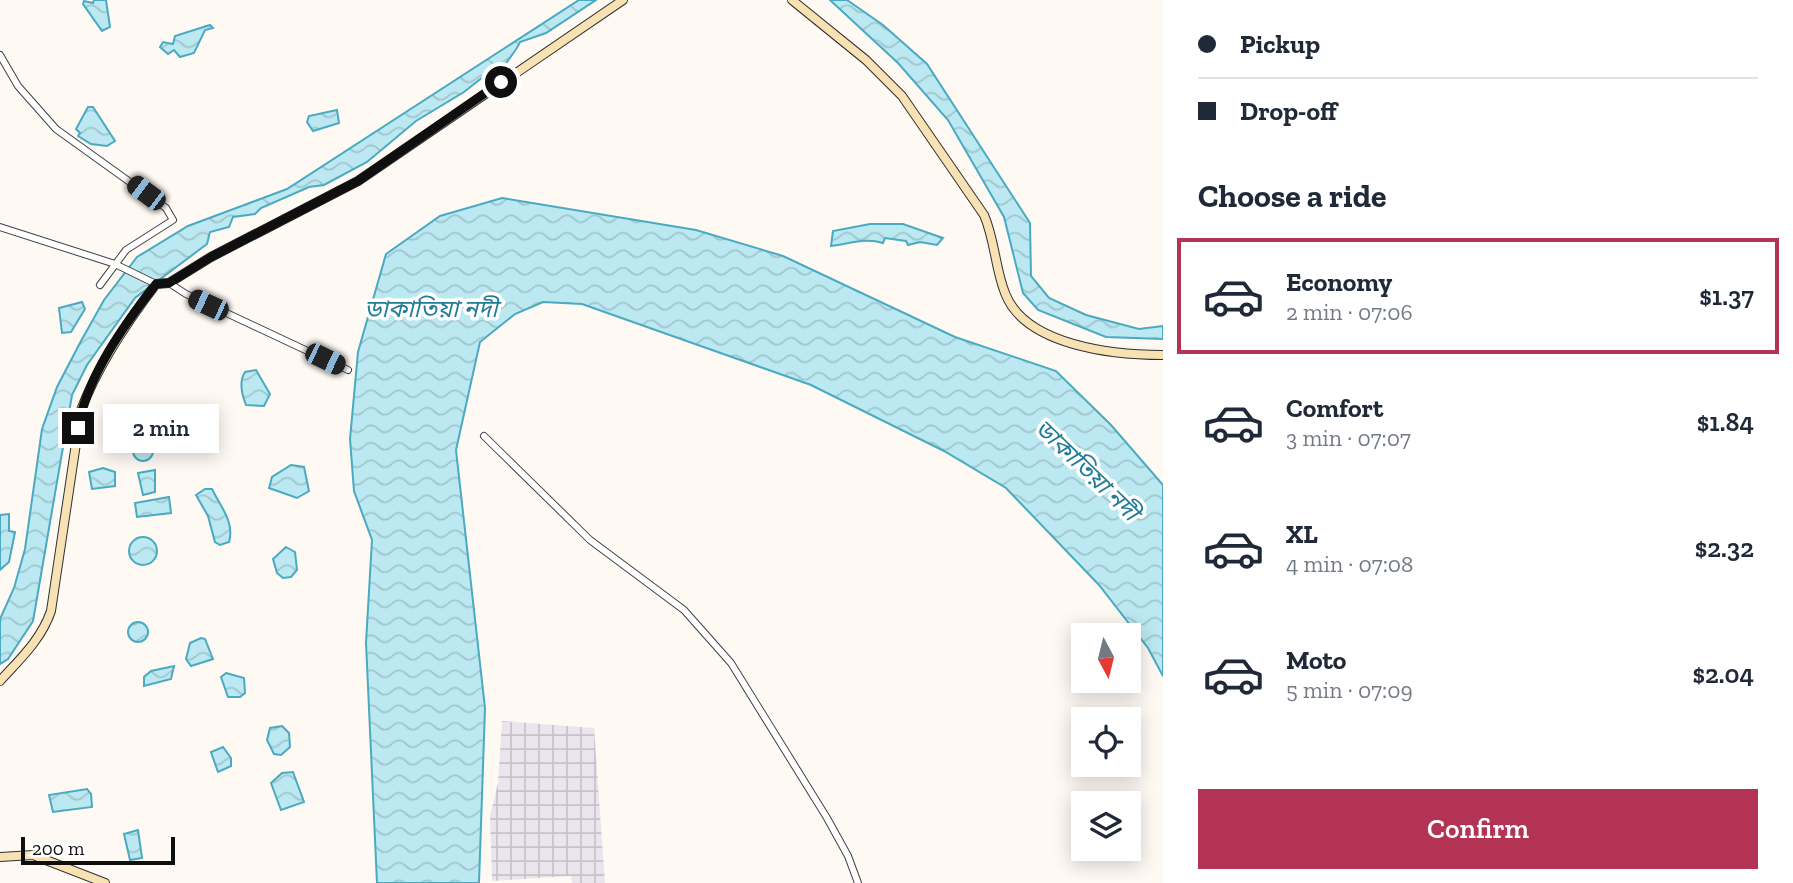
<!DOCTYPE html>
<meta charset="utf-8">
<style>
body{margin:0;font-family:"Zilla Slab","Noto Sans Bengali",serif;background:#f6f6f7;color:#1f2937;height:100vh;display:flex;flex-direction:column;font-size:26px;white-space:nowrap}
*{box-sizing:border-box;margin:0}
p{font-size:23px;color:#747a83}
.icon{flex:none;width:38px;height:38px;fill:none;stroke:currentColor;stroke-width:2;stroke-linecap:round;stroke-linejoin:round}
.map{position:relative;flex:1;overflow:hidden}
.panel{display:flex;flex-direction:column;background:#fff;width:630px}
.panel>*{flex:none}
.top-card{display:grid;align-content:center;height:154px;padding:0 35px;background:#fff}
.needle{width:46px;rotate:173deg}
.tools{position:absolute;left:1071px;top:623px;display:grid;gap:14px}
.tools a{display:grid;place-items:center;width:70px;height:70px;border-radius:0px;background:#fff;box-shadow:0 4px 18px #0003;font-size:35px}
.scale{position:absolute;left:21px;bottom:18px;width:154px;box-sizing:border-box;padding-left:7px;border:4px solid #0f0f0f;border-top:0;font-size:19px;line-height:24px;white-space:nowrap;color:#0f0f0f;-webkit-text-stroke:5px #fff;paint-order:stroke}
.end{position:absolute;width:32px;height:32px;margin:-16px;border:9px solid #0f0f0f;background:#fff;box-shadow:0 0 0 4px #fff}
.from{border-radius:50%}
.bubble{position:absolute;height:49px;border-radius:0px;background:#fff;box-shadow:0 4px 18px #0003;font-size:23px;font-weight:600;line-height:49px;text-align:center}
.car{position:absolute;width:21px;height:42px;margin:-21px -10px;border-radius:9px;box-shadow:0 0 5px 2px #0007;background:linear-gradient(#222 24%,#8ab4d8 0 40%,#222 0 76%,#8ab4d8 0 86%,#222 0)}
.top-card b{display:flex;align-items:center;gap:24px;height:66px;font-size:26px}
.top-card b+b{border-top:2px solid #e0e1e3}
.top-card i{width:18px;height:18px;background:#1f2937}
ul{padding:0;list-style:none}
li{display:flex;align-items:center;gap:21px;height:116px;margin:0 14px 10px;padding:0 21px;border:4px solid transparent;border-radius:0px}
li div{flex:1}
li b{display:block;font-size:26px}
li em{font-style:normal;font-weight:600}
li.selected{border-color:#b33354}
li>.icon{width:63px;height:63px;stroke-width:1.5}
h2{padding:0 35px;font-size:32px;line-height:84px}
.action{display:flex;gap:14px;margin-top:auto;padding:14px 35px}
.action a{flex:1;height:80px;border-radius:0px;background:#b33354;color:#fff;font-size:28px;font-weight:600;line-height:80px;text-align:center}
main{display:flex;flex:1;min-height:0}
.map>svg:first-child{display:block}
.industrial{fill:url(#industrial-grid)}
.water{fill:url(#water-waves);stroke:#49aac1;stroke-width:2}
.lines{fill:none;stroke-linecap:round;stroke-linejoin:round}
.street-casing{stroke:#424242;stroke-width:8}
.secondary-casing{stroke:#313131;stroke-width:10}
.street{stroke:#fff;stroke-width:6}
.secondary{stroke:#f8e2b4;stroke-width:8}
.route{stroke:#0f0f0f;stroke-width:9}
.labels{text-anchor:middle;stroke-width:7;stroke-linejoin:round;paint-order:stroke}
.water-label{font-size:24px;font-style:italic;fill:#237c97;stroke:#fff}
</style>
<main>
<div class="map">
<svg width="1163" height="883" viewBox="0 0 1163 883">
<defs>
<pattern id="industrial-grid" width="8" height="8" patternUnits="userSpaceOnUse" patternTransform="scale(1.75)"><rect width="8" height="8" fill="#eae5ed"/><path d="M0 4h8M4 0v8" fill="none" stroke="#c8c3ca"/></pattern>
<pattern id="water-waves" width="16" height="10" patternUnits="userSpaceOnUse" patternTransform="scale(1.75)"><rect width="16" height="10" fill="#bce8f1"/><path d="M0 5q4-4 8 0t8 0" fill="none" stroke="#a0c6cd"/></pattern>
</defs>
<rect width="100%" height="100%" fill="#fef9f3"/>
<path class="industrial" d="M 502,721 L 594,728 L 605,883 L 572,883 L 571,876 L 492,881 L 490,816 L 498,783 Z"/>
<g class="water">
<path d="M 94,0 L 106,0 L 110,27 L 102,31 L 83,4 L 84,1 L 93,3 Z"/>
<path d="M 579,0 L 596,0 L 546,33 L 520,42 C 516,52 508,58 503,69 L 487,74 L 464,92 L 416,121 L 367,162 L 324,185 L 309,187 L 261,208 L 255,214 L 233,217 L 229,227 L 210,232 L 207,244 L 135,298 L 87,365 L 72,395 L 33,621 L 8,659 L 0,664 L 0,619 L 14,588 L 25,549 L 42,429 L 57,387 L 81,341 L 104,300 L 137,257 L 188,226 L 287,189 Z"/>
<path d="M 830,0 L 847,0 L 883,25 L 927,64 L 1030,223 L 1031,276 L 1049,298 L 1086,315 L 1139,329 L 1163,326 L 1163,339 L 1106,337 L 1038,310 L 1023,293 L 1004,217 L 948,120 L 898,63 Z"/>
<path d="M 210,25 L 213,28 L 205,30 L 194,53 L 180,57 L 174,50 L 168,54 L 160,47 L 163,42 L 173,44 L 175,36 Z"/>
<path d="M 88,107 L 93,107 L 115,141 L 107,146 L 91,144 L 78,136 L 80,133 L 76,129 Z"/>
<path d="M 337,110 L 339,123 L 313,131 L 307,122 L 309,116 Z"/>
<path d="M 502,198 L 696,230 L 783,256 L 955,337 L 1056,371 L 1111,425 L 1163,485 L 1163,676 L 1148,648 L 1099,585 L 1006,488 L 944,451 L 811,385 L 582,304 L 543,302 L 515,314 L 480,342 L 456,450 L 485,708 L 479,883 L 377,883 L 366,643 L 372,540 L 354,491 L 350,439 L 358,352 L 386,254 L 440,216 Z"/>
<path d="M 870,224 L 903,224 L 943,238 L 937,245 L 920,242 L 908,245 L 906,241 L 885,238 L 883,243 C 865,237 850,244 831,246 L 833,231 Z"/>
<path d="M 82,302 L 85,309 L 71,332 L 62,333 L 59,308 Z"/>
<path d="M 256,370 L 270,394 L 264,406 L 246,405 C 242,395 239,381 245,372 Z"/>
<circle cx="143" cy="451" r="10"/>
<path d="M 291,465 L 304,467 L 309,491 L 297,498 L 269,488 L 272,477 Z"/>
<path d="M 103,468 L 115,472 L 115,486 L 92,489 L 89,472 Z"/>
<path d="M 155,470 L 155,492 L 143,495 L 138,473 Z"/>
<path d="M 205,489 L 212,489 C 220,506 235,522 229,542 L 220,545 L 215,542 L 208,516 L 196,495 Z"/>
<path d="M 169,497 L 171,513 L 137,517 L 135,503 Z"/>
<path d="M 9,514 L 9,531 L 15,532 L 9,562 L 0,570 L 0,515 Z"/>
<circle cx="143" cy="551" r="14"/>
<path d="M 286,547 L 295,552 L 297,570 L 291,577 L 283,578 L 277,573 L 273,559 Z"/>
<circle cx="138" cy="632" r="10"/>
<path d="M 201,638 L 205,639 L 213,659 L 191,666 L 186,659 L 190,643 Z"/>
<path d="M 174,666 L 171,679 L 144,686 L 144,677 L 151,671 Z"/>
<path d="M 226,673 L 244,678 L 245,693 L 240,697 L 228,697 L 221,677 Z"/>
<path d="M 282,726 L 289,733 L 290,747 L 281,755 L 274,754 L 267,740 L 270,728 Z"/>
<path d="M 223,747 L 231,758 L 231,766 L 218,772 L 211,752 Z"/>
<path d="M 293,772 L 304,802 L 281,810 L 271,783 L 282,773 Z"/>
<path d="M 87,789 L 91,794 L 92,807 L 53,812 L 49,795 Z"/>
<path d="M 138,830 L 142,858 L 130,860 L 124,834 Z"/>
</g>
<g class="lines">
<defs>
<g id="street">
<path d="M 0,55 L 18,86 L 56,129 L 166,208 L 173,220 L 126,250 L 100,285"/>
<path d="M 0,227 L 115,264 L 156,284"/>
<path d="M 169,283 L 186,294 L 348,370"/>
<path d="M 484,436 L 590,540 L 684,610 L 731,663 L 827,818 L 848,856 L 858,883"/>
</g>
<g id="secondary">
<path d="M 792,0 L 866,60 L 902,96 L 984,215 C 995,240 995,268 1005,293 C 1025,346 1114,355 1163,355"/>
<path d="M 0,681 C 20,659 41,640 51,611 L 81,410 C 98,365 127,322 156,284 L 169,283 L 211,257 L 358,181 L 623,0"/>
<path d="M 0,857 L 33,855 L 105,883"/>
</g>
</defs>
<use href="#street" class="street-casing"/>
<use href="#secondary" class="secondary-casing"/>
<use href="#street" class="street"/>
<use href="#secondary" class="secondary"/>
</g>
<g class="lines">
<path class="route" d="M 78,428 C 87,376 124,325 156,284 L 169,283 L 211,257 L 358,181 L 501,82"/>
</g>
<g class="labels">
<g class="water-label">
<text x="431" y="317">ডাকাতিয়া নদী</text>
<text transform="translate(1087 470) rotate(44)" y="8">ডাকাতিয়া নদী</text>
</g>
</g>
</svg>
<div class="tools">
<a><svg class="needle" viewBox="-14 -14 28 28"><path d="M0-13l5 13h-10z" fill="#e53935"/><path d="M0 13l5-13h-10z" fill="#747a83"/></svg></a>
<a><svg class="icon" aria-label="locate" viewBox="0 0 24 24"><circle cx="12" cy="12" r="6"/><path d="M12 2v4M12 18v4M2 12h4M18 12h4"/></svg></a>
<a><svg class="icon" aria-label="layers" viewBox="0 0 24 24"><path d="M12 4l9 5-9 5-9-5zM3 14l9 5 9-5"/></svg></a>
</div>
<div class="scale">200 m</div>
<i class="end from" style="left:501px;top:82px"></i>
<i class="end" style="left:78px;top:428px"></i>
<div class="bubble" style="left:103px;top:404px;width:116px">2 min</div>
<i class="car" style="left:146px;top:193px;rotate:307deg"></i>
<i class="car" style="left:208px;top:305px;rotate:295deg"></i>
<i class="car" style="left:325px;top:359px;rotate:116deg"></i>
</div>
<section class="panel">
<div class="top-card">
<b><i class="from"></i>Pickup</b>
<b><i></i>Drop-off</b>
</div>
<h2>Choose a ride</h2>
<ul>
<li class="selected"><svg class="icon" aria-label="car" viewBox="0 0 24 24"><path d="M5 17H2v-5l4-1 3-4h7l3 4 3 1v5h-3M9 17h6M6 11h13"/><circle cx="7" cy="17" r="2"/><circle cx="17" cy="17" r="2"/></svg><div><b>Economy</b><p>2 min · 07:06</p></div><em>$1.37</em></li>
<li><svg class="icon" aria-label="car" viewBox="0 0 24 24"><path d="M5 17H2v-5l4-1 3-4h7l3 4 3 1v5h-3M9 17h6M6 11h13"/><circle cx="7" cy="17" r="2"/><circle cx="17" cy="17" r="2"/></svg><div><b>Comfort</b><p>3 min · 07:07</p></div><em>$1.84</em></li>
<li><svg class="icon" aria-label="car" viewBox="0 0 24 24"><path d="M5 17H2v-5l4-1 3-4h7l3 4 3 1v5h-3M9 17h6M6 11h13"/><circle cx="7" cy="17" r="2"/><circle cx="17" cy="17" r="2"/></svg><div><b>XL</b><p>4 min · 07:08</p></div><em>$2.32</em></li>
<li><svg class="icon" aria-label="car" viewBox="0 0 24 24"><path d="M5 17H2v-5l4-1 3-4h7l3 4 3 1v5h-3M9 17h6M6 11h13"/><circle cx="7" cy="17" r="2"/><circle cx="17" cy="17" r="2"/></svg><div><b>Moto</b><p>5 min · 07:09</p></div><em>$2.04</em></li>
</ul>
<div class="action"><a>Confirm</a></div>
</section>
</main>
